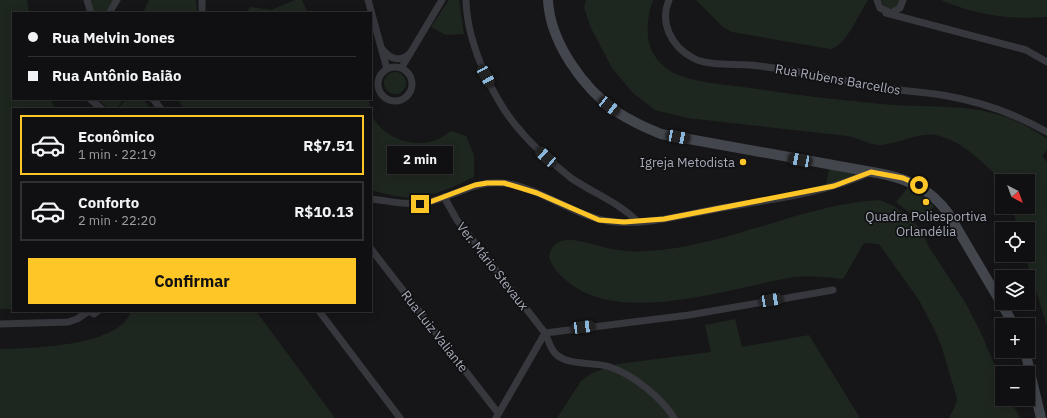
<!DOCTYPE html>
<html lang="pt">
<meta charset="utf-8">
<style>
body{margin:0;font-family:"IBM Plex Sans",sans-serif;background:#1e1e20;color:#f1f3f6;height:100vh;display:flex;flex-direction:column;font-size:15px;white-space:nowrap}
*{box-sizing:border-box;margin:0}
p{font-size:13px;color:#9c9d9f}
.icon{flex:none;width:22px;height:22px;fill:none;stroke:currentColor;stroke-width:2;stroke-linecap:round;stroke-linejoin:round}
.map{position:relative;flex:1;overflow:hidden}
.drawer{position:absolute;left:12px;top:108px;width:360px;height:204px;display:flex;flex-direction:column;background:#101012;border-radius:0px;box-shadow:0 2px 10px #0003,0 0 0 1px #303032}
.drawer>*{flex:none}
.banner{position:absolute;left:12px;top:12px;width:360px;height:88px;border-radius:0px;box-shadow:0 2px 10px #0003,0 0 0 1px #303032;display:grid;align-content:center;height:88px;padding:0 16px;background:#101012}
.needle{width:26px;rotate:139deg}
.fabs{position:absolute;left:995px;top:174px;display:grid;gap:8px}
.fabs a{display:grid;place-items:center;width:40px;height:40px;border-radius:0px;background:#101012;box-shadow:0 2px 10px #0003,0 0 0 1px #303032;font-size:20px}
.end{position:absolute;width:18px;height:18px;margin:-9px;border:5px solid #ffc627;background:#111;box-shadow:0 0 0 2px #111}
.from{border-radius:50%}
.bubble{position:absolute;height:28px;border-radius:0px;background:#101012;box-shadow:0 2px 10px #0003,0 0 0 1px #303032;font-size:13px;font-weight:800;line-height:28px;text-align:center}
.car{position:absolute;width:12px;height:24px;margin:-12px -6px;border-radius:5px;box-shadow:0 0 3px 1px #0007;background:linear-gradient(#222 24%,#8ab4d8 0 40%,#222 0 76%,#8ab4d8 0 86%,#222 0)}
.banner b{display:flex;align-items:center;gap:14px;height:38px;font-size:15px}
.banner b+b{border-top:1px solid #303032}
.banner i{width:10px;height:10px;background:#f1f3f6}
ul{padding:7px 0 0;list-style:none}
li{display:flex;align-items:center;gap:12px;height:60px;margin:0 8px 6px;padding:0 8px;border:2px solid #303032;border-radius:0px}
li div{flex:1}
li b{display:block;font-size:15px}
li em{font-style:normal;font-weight:800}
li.active{border-color:#ffc627}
li>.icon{width:36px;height:36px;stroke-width:1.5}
.cta{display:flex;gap:8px;margin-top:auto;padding:8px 16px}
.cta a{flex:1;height:46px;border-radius:0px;background:#ffc627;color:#111;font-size:16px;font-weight:800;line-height:46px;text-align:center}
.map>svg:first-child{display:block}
.green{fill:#1e271f}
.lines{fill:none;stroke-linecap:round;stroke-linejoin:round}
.street{stroke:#37373e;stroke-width:7}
.secondary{stroke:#44464e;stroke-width:10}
.route{stroke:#ffc627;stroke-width:5}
.poi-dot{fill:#ffc627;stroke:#111113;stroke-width:1.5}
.labels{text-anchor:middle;stroke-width:3.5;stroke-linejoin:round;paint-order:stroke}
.street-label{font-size:13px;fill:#a7abb9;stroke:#111113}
.poi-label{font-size:13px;fill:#a7abb9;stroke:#111113;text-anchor:end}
</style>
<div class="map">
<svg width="1047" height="418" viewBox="0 0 1047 418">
<rect width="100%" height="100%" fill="#161618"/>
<g class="green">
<path d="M 0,0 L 27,0 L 29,13 L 13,13 L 13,99 L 51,99 L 55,109 L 13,109 L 13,309 L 0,309 Z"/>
<path d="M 88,0 L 114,0 L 104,13 L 92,13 Z"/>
<path d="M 149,0 L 196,0 L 197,13 L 143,13 Z"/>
<path d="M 295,0 L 302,0 L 308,13 L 246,13 L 250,7 L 271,10 Z"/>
<path d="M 449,0 L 459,0 L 464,34 L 446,35 L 431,27 Z"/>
<path d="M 586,0 L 653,0 C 644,26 644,54 669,70 C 687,82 721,84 743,87 C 789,94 835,100 881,104 C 945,110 990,98 1047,139 L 1047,150 L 1042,156 L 1047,162 L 1047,326 L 1025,255 L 1028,255 L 1028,229 L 1018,229 L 1012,207 L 1028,207 L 1028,181 L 1002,181 L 1002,183 C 986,163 951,130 923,135 C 909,137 895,144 881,145 C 869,145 859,138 848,136 L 687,118 L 655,110 L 633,93 L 612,68 L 590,26 L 584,7 Z"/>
<path d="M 696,0 L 868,0 C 860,12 845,48 830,49 L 732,32 L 723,27 Z"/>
<path d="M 881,0 L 900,0 L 896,8 L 890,9 L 884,6 Z"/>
<path d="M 941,0 L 1047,0 L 1047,17 C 1010,20 976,15 941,0 Z"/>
<circle cx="395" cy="83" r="11"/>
<path d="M 96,99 L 124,99 L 116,109 L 109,108 Z"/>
<path d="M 126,99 L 143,99 L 151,109 L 118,109 Z"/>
<path d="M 177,99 L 369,99 L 370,109 L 185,109 Z"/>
<path d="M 371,113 C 381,137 412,149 436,140 C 443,138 446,133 452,131 L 466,136 L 474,155 L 474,177 C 431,197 418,204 371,190 Z"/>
<path d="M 829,168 L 865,173 L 826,186 Z"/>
<path d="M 909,186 L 934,206 L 921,222 L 896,202 Z"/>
<path d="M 880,200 L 894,206 L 919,227 L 929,247 L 965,302 L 981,333 L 1002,382 L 1002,399 L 1010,399 L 1020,418 L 949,418 L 956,404 L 957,398 L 941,345 L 935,331 L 919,300 L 879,244 L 864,243 L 843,279 C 824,277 807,275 788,278 C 727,289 619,326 567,281 C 559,274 552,267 549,257 C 553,226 594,246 612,249 C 623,251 637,252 648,251 C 728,247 801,204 880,200 Z"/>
<path d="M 131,311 L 256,311 L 335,418 L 0,418 L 0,349 C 31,348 120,347 131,311 Z"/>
<path d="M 735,319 L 742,347 L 809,335 L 860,418 L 557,418 L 581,381 L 592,373 L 618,364 L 711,352 L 705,325 Z"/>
</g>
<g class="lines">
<g class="street">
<path d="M 87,0 L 91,13"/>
<path d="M 202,0 L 202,13"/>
<path d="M 368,0 L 387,69"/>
<path d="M 466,0 C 467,44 494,103 524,135 C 538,151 555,165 571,178 C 593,193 618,202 637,221"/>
<path d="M 669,0 C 659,23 672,47 693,58 C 709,67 740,63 759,66 C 801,71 843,81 884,88 C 903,91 923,92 942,95 C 979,101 1014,113 1047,132"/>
<path d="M 877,0 L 880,8 L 891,13 L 900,8 L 903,0"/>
<path d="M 109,13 L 117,0"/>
<path d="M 886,13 L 1026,50 L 1047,62"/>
<path d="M 383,50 C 390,59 400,62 409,54"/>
<circle cx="395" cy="84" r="17"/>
<path d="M 402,67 L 442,0"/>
<path d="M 90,99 L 102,109"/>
<path d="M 153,99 L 161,109"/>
<path d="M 444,197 L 457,220 L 545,333 C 548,339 550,347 554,352 C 566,367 593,361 610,367 C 632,374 662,398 674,418"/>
<path d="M 371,199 C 390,201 409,206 428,202 C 454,197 475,180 503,183 C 540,187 571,215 608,221 C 640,227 683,215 716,209 C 767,200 823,194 871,172"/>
<path d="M 371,249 L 498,413"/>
<path d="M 89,311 L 94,314 L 98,311"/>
<path d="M 319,311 L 400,418"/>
<path d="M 0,324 L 68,322 L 77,319 L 89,311"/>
<path d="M 545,333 L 689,315 L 833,290"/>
<path d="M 496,418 L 545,333"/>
</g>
<g class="secondary">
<path d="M 548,0 C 550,42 583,88 617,112 C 631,121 646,128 661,134 L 883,174 C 911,180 931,190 948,213 L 1014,325"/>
<path d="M 1025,351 L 1041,418"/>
</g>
</g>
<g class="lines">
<path class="route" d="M 420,204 L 430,202 L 475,185 L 487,183 L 504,183 L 537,193 L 599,220 L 624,222 L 664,219 L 834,186 L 871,172 L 903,178 L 919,185"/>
</g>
<g class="poi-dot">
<circle cx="743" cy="162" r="4"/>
<circle cx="926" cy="202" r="4"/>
</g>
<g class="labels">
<g class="street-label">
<text transform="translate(838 79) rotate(10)" y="5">Rua Rubens Barcellos</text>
<text transform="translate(493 266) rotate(52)" y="5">Ver. Mário Stevaux</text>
<text transform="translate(435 331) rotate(52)" y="5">Rua Luiz Valiante</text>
</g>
<g class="poi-label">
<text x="735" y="167">Igreja Metodista</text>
<text x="926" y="221" text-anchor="middle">Quadra Poliesportiva<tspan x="926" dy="15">Orlandélia</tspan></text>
</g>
</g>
</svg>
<div class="fabs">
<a><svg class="needle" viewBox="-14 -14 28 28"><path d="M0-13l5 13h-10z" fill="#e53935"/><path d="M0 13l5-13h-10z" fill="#9c9d9f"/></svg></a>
<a><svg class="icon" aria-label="locate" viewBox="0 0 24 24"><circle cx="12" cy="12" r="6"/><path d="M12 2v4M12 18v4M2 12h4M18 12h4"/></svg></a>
<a><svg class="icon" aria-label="layers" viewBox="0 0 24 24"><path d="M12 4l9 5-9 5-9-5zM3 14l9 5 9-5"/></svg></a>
<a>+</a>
<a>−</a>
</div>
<i class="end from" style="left:919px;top:185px"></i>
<i class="end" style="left:420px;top:204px"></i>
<div class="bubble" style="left:387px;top:146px;width:66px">2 min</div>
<i class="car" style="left:486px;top:76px;rotate:151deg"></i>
<i class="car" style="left:609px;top:106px;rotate:128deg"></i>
<i class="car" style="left:678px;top:137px;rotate:101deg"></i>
<i class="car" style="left:546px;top:157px;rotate:312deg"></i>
<i class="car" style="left:800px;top:160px;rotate:281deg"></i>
<i class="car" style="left:771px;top:300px;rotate:81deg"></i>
<i class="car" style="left:583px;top:327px;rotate:83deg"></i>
<div class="banner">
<b><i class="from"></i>Rua Melvin Jones</b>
<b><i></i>Rua Antônio Baião</b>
</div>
<section class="drawer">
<ul>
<li class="active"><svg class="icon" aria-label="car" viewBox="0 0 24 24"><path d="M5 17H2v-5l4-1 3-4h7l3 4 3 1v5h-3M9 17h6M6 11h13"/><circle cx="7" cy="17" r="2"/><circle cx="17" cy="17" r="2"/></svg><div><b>Econômico</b><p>1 min · 22:19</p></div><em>R$7.51</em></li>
<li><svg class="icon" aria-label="car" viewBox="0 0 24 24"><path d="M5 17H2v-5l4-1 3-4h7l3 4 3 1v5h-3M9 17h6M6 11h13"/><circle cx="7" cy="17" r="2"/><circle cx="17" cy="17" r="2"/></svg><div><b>Conforto</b><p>2 min · 22:20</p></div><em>R$10.13</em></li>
</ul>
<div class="cta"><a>Confirmar</a></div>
</section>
</div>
